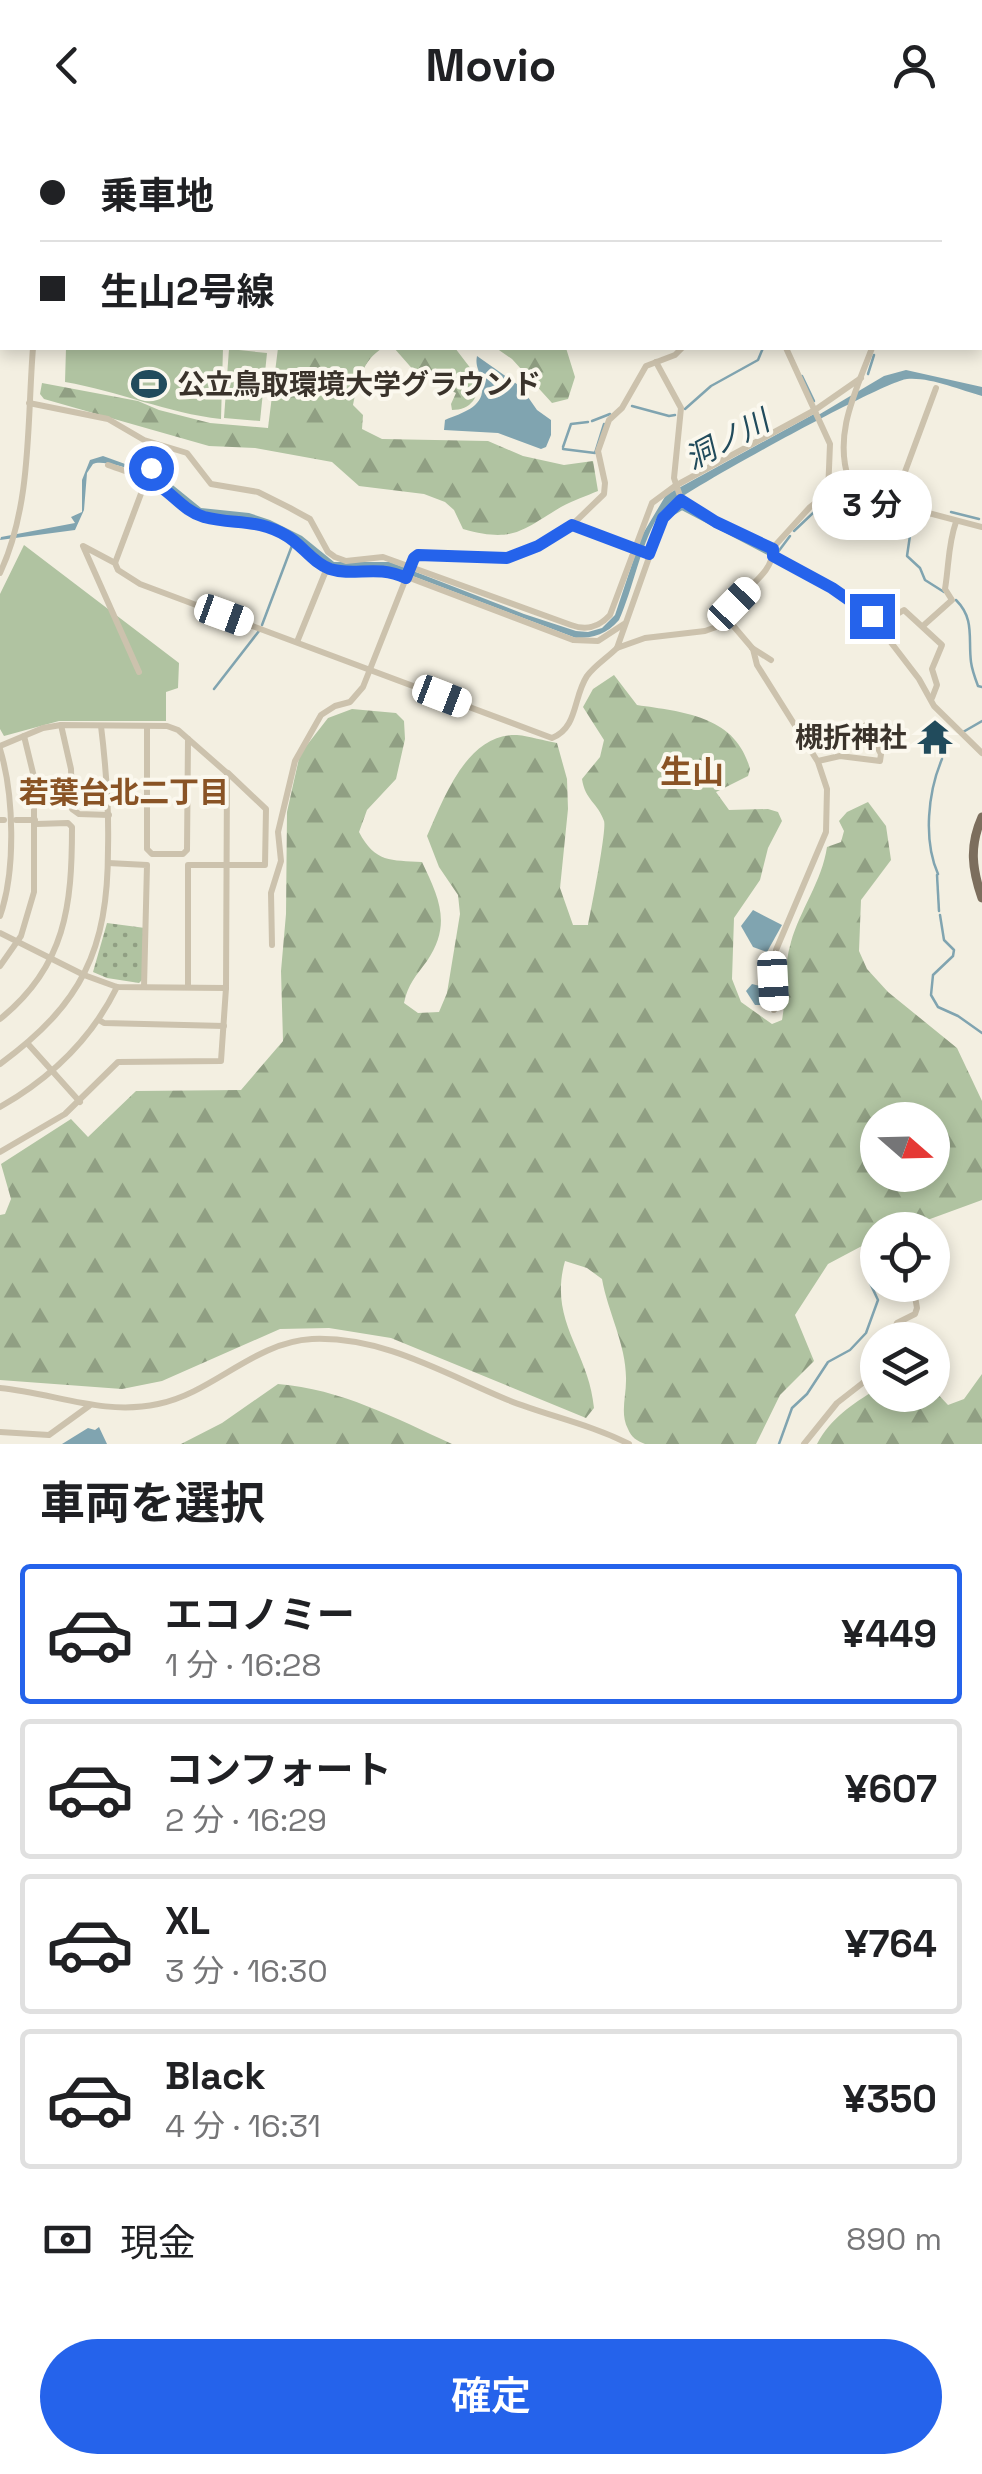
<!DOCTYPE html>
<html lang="ja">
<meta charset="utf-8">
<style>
body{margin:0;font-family:"Space Grotesk","Noto Sans JP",sans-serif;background:#f2f2f2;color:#202124;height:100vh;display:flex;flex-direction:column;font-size:38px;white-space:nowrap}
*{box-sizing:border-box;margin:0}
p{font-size:32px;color:#757577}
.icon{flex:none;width:55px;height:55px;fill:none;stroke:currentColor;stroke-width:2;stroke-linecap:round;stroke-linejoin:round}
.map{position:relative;height:1314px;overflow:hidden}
.details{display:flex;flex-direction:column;background:#fff;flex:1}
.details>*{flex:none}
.guide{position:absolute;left:0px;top:0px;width:982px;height:220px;box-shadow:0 5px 15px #0003;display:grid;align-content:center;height:220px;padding:0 40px;background:#fff}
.needle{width:65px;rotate:110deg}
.controls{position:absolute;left:860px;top:972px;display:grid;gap:20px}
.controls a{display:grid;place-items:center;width:90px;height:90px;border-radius:50%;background:#fff;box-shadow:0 5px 15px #0003;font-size:50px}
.end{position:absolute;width:45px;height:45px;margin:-22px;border:12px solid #2563eb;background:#fff;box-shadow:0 0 0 5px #fff}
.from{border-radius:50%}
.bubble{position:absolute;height:70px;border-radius:35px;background:#fff;box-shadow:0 5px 15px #0003;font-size:32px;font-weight:600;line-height:70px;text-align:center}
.car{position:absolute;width:30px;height:60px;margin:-30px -15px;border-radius:12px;box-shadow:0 0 8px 2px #0007;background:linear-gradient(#fff 24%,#345 0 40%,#fff 0 76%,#345 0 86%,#fff 0)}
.guide b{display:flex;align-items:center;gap:35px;height:95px;font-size:38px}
.guide b+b{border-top:2px solid #e0e0e0}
.guide i{width:25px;height:25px;background:#202124}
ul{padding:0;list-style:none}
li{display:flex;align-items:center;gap:30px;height:140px;margin:0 20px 15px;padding:0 20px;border:5px solid #e0e0e0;border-radius:10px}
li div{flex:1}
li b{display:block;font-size:38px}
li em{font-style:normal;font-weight:600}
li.selected{border-color:#2563eb}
li>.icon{width:90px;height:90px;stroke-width:1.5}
h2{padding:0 40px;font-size:45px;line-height:120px}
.pay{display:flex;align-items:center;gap:25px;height:110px;padding:0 40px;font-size:38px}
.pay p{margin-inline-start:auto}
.cta{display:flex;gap:20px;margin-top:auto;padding:20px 40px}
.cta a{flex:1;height:115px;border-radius:60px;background:#2563eb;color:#fff;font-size:40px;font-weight:600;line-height:115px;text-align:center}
header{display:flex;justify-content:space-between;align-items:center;height:130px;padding:0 40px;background:#fff;font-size:45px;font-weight:600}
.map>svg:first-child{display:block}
.forest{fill:url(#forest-firs);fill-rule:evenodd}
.park{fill:url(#park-dots)}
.pitch{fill:#b0c3a1}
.water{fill:#80a4b0}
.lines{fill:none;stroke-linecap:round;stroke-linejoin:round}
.stream{stroke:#80a4b0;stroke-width:2.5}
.minor{stroke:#ccc2ad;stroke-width:6}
.major{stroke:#7c6e5d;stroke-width:9}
.route{stroke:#2563eb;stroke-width:12}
.labels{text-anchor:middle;stroke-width:8;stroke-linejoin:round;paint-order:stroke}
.poi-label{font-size:28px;font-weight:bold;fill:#3a332b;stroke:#fbf8ee;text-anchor:start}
.water-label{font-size:30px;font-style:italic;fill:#214b5c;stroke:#fbf8ee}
.neighbourhood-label{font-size:30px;font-weight:bold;fill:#895325;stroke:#fbf8ee}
.quarter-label{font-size:32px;font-weight:bold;fill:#895325;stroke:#fbf8ee}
</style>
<header><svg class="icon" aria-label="back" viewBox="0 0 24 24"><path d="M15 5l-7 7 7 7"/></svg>Movio<svg class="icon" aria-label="person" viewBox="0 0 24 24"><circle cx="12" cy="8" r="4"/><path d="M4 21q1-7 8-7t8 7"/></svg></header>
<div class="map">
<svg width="982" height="1314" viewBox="0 0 982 1314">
<defs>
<pattern id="forest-firs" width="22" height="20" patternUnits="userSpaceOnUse" patternTransform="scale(2.5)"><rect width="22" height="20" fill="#b0c3a1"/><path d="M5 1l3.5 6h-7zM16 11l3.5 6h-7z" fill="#909f83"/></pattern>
<pattern id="park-dots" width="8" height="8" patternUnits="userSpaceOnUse" patternTransform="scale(2.5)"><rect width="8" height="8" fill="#b0c3a1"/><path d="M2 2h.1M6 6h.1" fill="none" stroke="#909f83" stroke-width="1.8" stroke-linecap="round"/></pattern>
</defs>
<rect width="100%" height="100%" fill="#f3efe1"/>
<g class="forest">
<path d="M 292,0 L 474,0 L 292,2 Z"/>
<path d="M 278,218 L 383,218 C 362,230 358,252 353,275 L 363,285 L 362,299 L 382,309 L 488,311 L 523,326 L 564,335 L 593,331 L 598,361 C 586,366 574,370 561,377 C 521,401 513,413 463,399 L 454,380 L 445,372 L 424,364 L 359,356 L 332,332 L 255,318 L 209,316 L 44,269 L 40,264 L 42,253 L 138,271 L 159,280 L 210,293 L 268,298 Z"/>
<path d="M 394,218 L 455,218 L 478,248 C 480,267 471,280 452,280 L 451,274 L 456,263 L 416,243 Z"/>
<path d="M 496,218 L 566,218 L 575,247 L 568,269 L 552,273 L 512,229 Z"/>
<path d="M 614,545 L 637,575 C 684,582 736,586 750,639 L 748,646 L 716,662 L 729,680 L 768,679 L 778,682 L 782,691 L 768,718 L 760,750 L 734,788 L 732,849 L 741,872 L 772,894 L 782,890 C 787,865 783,838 791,812 C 800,780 822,751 827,717 L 841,712 L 844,701 L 839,691 L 847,682 L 868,672 L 886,696 L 891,730 L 861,770 L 859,821 L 867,839 L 888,862 L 957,918 L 982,971 L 982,1070 L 900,1100 L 878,1100 L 877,1108 L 828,1134 L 795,1185 L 814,1231 L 780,1265 L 756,1314 L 645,1314 C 637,1311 631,1307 628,1299 C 620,1284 626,1267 626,1251 C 627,1216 608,1183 602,1149 L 587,1138 L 565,1131 C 548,1192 589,1221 594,1278 L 586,1288 L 391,1208 L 329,1198 L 280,1199 L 162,1251 L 122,1259 L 0,1250 L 0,1085 L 5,1084 L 11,1069 L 1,1034 L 71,989 L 88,1007 L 136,961 L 241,960 L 283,911 L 281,841 L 286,784 L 287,682 L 300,624 L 328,588 L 352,579 L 396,583 L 404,591 L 405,609 L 396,649 L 367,680 L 359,702 C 375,733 391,730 422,732 C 439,768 452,794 427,831 C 416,846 408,854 404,873 L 418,883 L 439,882 L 447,863 L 460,784 L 458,765 L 439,737 L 427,706 C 444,668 467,603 517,605 C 530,606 544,611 557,613 L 567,649 L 568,679 L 560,758 L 573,795 L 588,795 C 591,781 607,699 604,691 C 598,673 585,670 582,649 L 600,627 L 604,610 L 583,577 L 593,559 ZM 878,990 L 932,990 L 932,1045 L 878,1045 Z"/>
<path d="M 982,1244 L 982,1314 L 817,1314 C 831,1288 852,1274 877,1259 L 878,1265 L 932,1265 L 933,1259 L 948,1275 L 964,1269 Z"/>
<path d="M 278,1254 C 341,1259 395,1288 452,1314 L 181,1314 L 222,1293 Z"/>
</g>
<path class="park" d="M 107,793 L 145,798 L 142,850 L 139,853 L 107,848 L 93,842 Z"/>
<g class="pitch">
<path d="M 66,218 L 227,218 L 223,218 L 221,289 C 167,283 118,261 65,252 Z"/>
<path d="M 229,219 L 267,223 L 260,291 L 224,288 Z"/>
<path d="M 24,415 L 179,533 L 178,558 L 166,562 L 166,591 L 59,591 L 4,606 L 0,599 L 0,464 Z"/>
</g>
<g class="water">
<path d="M 477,226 L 521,257 L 537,280 L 551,290 L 551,305 L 546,317 L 541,319 L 498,303 L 444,300 L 445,290 C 465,282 488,276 481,250 C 479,239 475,236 477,226 Z"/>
<path d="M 906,240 L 982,257 L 982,266 C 960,260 930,247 907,249 C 884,251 672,367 661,382 C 642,408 633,460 619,490 C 607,504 594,508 576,508 L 394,439 C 373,434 351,443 333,438 C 313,433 297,407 277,397 C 251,385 220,392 194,380 C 182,374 176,362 165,354 C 153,346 105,328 93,334 L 87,343 L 84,380 L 75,400 L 0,410 L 1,407 L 75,393 L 71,387 L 82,382 L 82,350 L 90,330 L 103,326 L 164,348 L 201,378 L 249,383 L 270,390 L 302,406 L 334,432 L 390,432 L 524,484 L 576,501 L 588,502 L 602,498 L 615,485 L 641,407 L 666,365 L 814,284 L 820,284 L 884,246 Z"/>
<path d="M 753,780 L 782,795 L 767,822 L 753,817 L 741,796 Z"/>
<path d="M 752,854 L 768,858 L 769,867 L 763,875 L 755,875 L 746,861 Z"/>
<path d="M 99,1297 L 107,1314 L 62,1314 L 88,1298 L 95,1300 Z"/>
</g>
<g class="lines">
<g class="stream">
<path d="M 763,0 L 765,2"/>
<path d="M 980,34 L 982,35"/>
<path d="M 868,244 L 874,225"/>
<path d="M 802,246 L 814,271"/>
<path d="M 632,276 L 669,286 L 675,285"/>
<path d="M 685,279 L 711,256 L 758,230 L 763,218"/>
<path d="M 592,291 L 610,284"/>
<path d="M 563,317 L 571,294 L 588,292"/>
<path d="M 563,319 L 595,323 L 604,294"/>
<path d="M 886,382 L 912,392 L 907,426 L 920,438 L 925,450 L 944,462"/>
<path d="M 951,382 L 979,389"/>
<path d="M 670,386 L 682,379 L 768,424"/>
<path d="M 794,401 L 832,365 L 883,381"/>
<path d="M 778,422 L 790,406"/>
<path d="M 956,470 C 975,489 968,508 971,532 C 972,540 975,548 978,556 L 982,557"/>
<path d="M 262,495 L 293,413"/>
<path d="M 214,559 L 259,501"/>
<path d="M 963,602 L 982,591"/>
<path d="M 938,744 C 923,710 928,662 942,629"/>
<path d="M 937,745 L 939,781"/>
<path d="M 940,785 L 944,810 L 954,820 L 953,826 L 933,845 L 931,865 L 938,877 L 958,886 L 982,903"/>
<path d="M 779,1314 L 792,1278 L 807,1264 L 828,1232 L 850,1220 L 866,1203 L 878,1170 L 870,1153 L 874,1139 L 878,1137"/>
</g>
<g class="minor">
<path d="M 404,0 L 409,2"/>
<path d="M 553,0 L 570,2"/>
<path d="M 50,2 L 51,0"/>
<path d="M 422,2 L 434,0"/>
<path d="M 621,2 L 624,0"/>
<path d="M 705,2 L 715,0"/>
<path d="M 727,2 L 744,2"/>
<path d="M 799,2 L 801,0"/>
<path d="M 853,2 L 853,0"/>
<path d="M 927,2 L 928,0"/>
<path d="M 948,2 L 949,0"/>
<path d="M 0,5 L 2,5"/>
<path d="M 980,18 L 981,18"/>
<path d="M 0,30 L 2,31"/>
<path d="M 0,65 L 2,65"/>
<path d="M 0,160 L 2,160"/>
<path d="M 872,218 C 856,261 833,304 849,350 L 879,370 L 982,397"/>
<path d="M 656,232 L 681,278 L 674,348 L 682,372 L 771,420 L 810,377 L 828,363 L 830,314 L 786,218"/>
<path d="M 29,273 L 108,289 L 144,310 L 187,323 L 211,354 L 258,362 L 290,378 L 310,389 L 328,422 L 335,427 L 346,431 L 383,427 L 571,495 C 587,501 599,497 610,485 L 652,373 L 675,356 L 815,280 L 861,248"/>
<path d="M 108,335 C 124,341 143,346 159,354 C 175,362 183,379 201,386 C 226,394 251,388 276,401 C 297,410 312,434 333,440 C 352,445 373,437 394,442 L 573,510 L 598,511 L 624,494"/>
<path d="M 829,363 L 849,350"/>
<path d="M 680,370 L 663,388 L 617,518 L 645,508 L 705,501 L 730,492 C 729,462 772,451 773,420"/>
<path d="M 893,374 L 936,258"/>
<path d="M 649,424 L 572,395 L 604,364 L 605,353 L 598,321 L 609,290 L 622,278 L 646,236 L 675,225 L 682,218"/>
<path d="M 773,426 L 832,458 L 882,492 L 886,506 L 919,549 L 934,576 L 982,623"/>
<path d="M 115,433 L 151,337"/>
<path d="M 0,443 C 32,375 27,291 33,218"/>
<path d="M 730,492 L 753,519 L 757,535 L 818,632 L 827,659 L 826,702 L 776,820 C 779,840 773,859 774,880"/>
<path d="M 882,493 L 904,480 L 942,515 L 932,539 L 937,555 L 932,568"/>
<path d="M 924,495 L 952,470 L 945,459 C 949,435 948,414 956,392"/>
<path d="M 297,512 L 327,438"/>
<path d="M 752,518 L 771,530"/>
<path d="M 139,542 L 83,416 L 115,433 L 118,440 L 140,454 L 552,608 C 578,598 573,567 587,546 C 595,535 607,528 617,518"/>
<path d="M 61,595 L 71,639 L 72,679 L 79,684 L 109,685"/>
<path d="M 147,596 L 147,719 L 152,724 L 183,724 L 187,720 L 188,609"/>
<path d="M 0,616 L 43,598 L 61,595 L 167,596 L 178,600 L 227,643 L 226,858 L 117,857 L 84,845 L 0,803"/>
<path d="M 0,619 C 14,665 16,740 0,786"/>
<path d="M 818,631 L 840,626 L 880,631 L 881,624 L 866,595"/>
<path d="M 0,690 L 4,690"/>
<path d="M 16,690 L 35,690"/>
<path d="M 108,733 L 147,735 L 144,857"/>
<path d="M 272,815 L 271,763 L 281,731 L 278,702 L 295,631 L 321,585 L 335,576 L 350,572 L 363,557 L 414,428 C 443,415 478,432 508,427 C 533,423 551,407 572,395"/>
<path d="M 0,836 L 21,806 L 34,762 L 34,647 L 24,606"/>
<path d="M 188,857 L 188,735 L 265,735 L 266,679 L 228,643"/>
<path d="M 0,889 C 66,836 72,775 72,697 L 68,693 L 36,694"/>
<path d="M 99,890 L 104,893 L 224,896"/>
<path d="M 28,914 L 80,972"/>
<path d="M 0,934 C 82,874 108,820 108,719 C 109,677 106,637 101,596"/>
<path d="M 0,977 C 51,948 91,910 117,857"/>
<path d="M 0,1022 L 65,984 L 118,932 L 221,931 L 226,858"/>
<path d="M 890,1210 L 897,1193 L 915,1184 L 917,1178 L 913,1155"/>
<path d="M 0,1258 C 54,1263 103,1286 158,1274 C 213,1263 254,1212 312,1209 C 383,1206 445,1244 508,1270 C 548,1286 590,1294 629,1314"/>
<path d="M 0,1302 L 49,1305 L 89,1276"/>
<path d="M 804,1314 L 837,1273 L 878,1241"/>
</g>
<path class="major" d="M 982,687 C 969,716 972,739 982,768"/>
</g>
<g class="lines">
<path class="route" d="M 151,338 L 146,350 C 170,357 180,380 204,387 C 235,395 257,388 287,406 C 302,415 313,433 330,439 C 355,447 376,434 406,448 L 414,428 L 418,425 L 507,428 L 538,416 L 572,395 L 649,424 L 663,388 L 681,370 L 716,392 L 773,419 L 773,426 L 832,458 L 872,486"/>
</g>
<defs>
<symbol id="stadium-bare" viewBox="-9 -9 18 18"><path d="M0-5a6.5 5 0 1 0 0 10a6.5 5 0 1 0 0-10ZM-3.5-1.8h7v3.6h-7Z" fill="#214b5c" stroke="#fbf8ee" stroke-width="2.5" paint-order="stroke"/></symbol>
<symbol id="temple-bare" viewBox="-9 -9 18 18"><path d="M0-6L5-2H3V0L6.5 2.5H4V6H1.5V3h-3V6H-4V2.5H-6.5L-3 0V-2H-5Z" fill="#214b5c" stroke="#fbf8ee" stroke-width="2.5" paint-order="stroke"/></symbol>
</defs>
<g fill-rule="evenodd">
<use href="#stadium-bare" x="124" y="229" width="50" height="50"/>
<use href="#temple-bare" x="910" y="582" width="50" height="50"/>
</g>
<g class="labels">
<g class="poi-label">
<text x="177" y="264">公立鳥取環境大学グラウンド</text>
<text x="907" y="617" text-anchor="end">槻折神社</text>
</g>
<g class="water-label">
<text transform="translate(727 310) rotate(-28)" y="10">洞ノ川</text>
</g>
<g class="neighbourhood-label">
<text x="124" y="673">若葉台北二丁目</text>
</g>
<g class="quarter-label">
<text x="692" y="653">生山</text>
</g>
</g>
</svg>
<div class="controls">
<a><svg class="needle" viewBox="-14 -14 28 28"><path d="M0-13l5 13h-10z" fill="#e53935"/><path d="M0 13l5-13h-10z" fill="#757577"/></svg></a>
<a><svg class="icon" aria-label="locate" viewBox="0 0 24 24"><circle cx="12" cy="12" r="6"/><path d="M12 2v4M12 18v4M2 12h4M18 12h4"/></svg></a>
<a><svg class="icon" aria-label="layers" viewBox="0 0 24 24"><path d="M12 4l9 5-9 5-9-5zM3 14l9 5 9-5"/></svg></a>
</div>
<i class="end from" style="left:151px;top:338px"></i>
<i class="end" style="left:872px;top:486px"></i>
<div class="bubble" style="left:812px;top:340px;width:120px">3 分</div>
<i class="car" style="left:734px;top:474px;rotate:44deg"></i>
<i class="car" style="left:224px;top:485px;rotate:110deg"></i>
<i class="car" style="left:442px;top:566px;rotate:111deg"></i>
<i class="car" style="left:773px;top:851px;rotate:177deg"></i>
<div class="guide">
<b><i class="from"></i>乗車地</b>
<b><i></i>生山2号線</b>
</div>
</div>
<section class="details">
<h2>車両を選択</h2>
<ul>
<li class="selected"><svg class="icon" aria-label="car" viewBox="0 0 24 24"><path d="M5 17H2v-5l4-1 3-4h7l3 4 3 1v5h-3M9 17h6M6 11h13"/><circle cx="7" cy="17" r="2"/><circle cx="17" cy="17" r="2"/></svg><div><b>エコノミー</b><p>1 分 · 16:28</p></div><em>¥449</em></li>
<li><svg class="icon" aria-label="car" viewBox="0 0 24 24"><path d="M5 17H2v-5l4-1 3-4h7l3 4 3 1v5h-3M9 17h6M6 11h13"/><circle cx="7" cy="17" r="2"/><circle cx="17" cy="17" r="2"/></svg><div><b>コンフォート</b><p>2 分 · 16:29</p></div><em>¥607</em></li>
<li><svg class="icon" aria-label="car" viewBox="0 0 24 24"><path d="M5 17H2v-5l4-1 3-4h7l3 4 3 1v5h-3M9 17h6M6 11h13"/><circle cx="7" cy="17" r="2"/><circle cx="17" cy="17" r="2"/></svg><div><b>XL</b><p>3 分 · 16:30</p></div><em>¥764</em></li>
<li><svg class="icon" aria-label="car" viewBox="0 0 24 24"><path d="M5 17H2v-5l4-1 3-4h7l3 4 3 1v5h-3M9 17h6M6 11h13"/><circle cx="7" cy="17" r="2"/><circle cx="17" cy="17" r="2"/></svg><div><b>Black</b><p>4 分 · 16:31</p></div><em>¥350</em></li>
</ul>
<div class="pay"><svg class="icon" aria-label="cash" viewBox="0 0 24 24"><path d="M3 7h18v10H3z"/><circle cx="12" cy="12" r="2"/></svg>現金<p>890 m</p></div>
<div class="cta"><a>確定</a></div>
</section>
